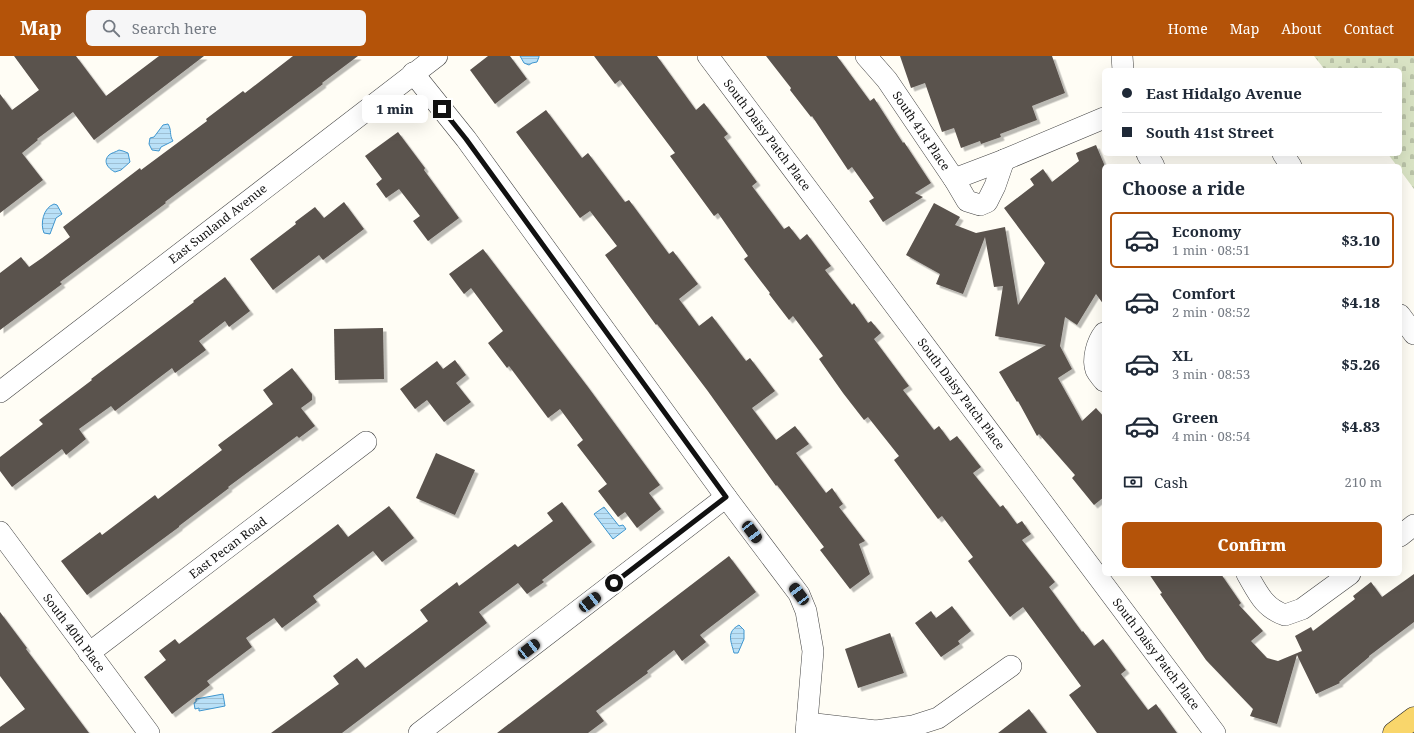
<!DOCTYPE html>
<meta charset="utf-8">
<style>
body{margin:0;font-family:"Noto Serif",serif;background:#f6f6f7;color:#1f2937;height:100vh;display:flex;flex-direction:column;font-size:15px;white-space:nowrap}
*{box-sizing:border-box;margin:0}
p{font-size:13px;color:#747a83}
.icon{flex:none;width:22px;height:22px;fill:none;stroke:currentColor;stroke-width:2;stroke-linecap:round;stroke-linejoin:round}
.map{position:relative;flex:1;overflow:hidden}
.sheet{position:absolute;left:1102px;top:108px;width:300px;height:412px;display:flex;flex-direction:column;background:#fff;border-radius:6px;box-shadow:0 4px 16px #0002}
.sheet>*{flex:none}
.hud{position:absolute;left:1102px;top:12px;width:300px;height:88px;border-radius:6px;box-shadow:0 4px 16px #0002;display:grid;align-content:center;height:88px;padding:0 20px;background:#fff}
.end{position:absolute;width:18px;height:18px;margin:-9px;border:5px solid #111;background:#fff;box-shadow:0 0 0 2px #fff}
.from{border-radius:50%}
.bubble{position:absolute;height:28px;border-radius:6px;background:#fff;box-shadow:0 4px 16px #0002;font-size:13px;font-weight:800;line-height:28px;text-align:center}
.car{position:absolute;width:12px;height:24px;margin:-12px -6px;border-radius:5px;box-shadow:0 0 3px 1px #0007;background:linear-gradient(#222 24%,#8ab4d8 0 40%,#222 0 76%,#8ab4d8 0 86%,#222 0)}
.hud b{display:flex;align-items:center;gap:14px;height:38px;font-size:15px}
.hud b+b{border-top:1px solid #e0e1e3}
.hud i{width:10px;height:10px;background:#1f2937}
ul{padding:0;list-style:none}
li{display:flex;align-items:center;gap:12px;height:56px;margin:0 8px 6px;padding:0 12px;border:2px solid transparent;border-radius:6px}
li div{flex:1}
li b{display:block;font-size:15px}
li em{font-style:normal;font-weight:800}
li.current{border-color:#b45309}
li>.icon{width:36px;height:36px;stroke-width:1.5}
h2{padding:0 20px;font-size:18px;line-height:48px}
.pay{display:flex;align-items:center;gap:10px;height:44px;padding:0 20px;font-size:15px}
.pay p{margin-inline-start:auto}
.action{display:flex;gap:8px;margin-top:auto;padding:8px 20px}
.action a{flex:1;height:46px;border-radius:6px;background:#b45309;color:#fff;font-size:16px;font-weight:800;line-height:46px;text-align:center}
header{display:flex;align-items:center;gap:24px;box-sizing:border-box;height:56px;padding:0 20px;background:#b45309;color:#fff}
header strong{font-size:19px}
nav{display:flex;gap:22px;margin-inline-start:auto;font-size:14px}
.search{width:280px;height:36px;background:#f6f6f7;display:flex;align-items:center;gap:10px;box-sizing:border-box;padding:0 14px;border-radius:6px;color:#747a83;font-size:15px}
.map>svg:first-child{display:block}
.cemetery{fill:url(#cemetery-stones)}
.water{fill:url(#water-rules);stroke:#3f96cf}
.building{fill:#5a524d;filter:url(#shadow)}
.lines{fill:none;stroke-linecap:round;stroke-linejoin:round}
.minor-casing{stroke:#444;stroke-width:22}
.major-casing{stroke:#222;stroke-width:23}
.minor{stroke:#fff;stroke-width:21}
.major{stroke:#f9d66b;stroke-width:22}
.route{stroke:#111;stroke-width:5}
.labels{text-anchor:middle;stroke-width:4;stroke-linejoin:round;paint-order:stroke}
.street-label{font-size:12px;fill:#111;stroke:#fff}
</style>
<header>
<strong>Map</strong>
<div class="search"><svg class="icon" aria-label="search" viewBox="0 0 24 24"><circle cx="10" cy="10" r="6"/><path d="M15 15l6 6"/></svg>Search here</div>
<nav><a>Home</a><a>Map</a><a>About</a><a>Contact</a></nav>
</header>
<div class="map">
<svg width="1414" height="677" viewBox="0 0 1414 677">
<defs>
<pattern id="cemetery-stones" width="16" height="16" patternUnits="userSpaceOnUse"><rect width="16" height="16" fill="#d9e3c4"/><path d="M2 7V4a2 2 0 0 1 4 0v3zM10 15v-3a2 2 0 0 1 4 0v3z" fill="#b9c2a7"/></pattern>
<pattern id="water-rules" width="6" height="5" patternUnits="userSpaceOnUse"><rect width="6" height="5" fill="#b9e0f7"/><path d="M0 2.5h6" fill="none" stroke="#9ebfd3"/></pattern>
<filter id="shadow"><feDropShadow dx="3.5" dy="3.5" stdDeviation="0" flood-color="#0004"/></filter>
</defs>
<rect width="100%" height="100%" fill="#fffdf5"/>
<path class="cemetery" d="M 1314,0 L 1414,0 L 1414,133 L 1400,114 L 1400,110 L 1397,110 L 1388,98 L 1400,98 L 1400,14 L 1325,14 Z"/>
<g class="water">
<path d="M 520,0 L 539,0 L 539,1 L 537,6 L 532,7 L 529,9 L 524,7 Z"/>
<path d="M 168,68 C 172,74 169,79 173,85 L 161,91 L 159,95 L 152,94 L 149,88 L 150,82 L 154,81 L 163,69 Z"/>
<path d="M 119,94 L 123,95 L 128,97 L 130,106 L 121,114 L 115,116 C 109,113 102,106 109,99 C 111,97 116,96 119,94 Z"/>
<path d="M 54,148 L 57,149 L 62,158 L 56,162 L 50,178 L 44,177 C 40,168 43,152 54,148 Z"/>
<path d="M 604,451 L 619,470 L 623,469 L 626,473 L 613,483 L 594,458 Z"/>
<path d="M 739,569 L 744,574 L 744,583 L 738,597 L 734,597 C 731,585 726,576 739,569 Z"/>
<path d="M 223,638 L 225,650 L 199,655 L 199,652 L 195,653 L 194,647 L 196,646 L 196,643 Z"/>
</g>
<g class="building">
<path d="M 14,0 L 76,0 L 106,40 L 159,0 L 204,0 L 94,84 L 73,56 L 37,83 L 38,84 L 22,97 L 43,124 L 0,157 L 0,38 L 12,54 L 39,34 Z"/>
<path d="M 293,0 L 358,0 L 322,27 L 323,28 L 165,146 L 166,147 L 60,226 L 62,228 L 0,274 L 0,217 L 21,201 L 29,211 L 42,202 L 70,181 L 63,171 L 140,112 L 141,114 L 207,65 L 206,63 L 243,35 L 245,37 Z"/>
<path d="M 488,0 L 510,0 L 527,23 L 495,48 L 470,14 Z"/>
<path d="M 594,0 L 657,0 L 696,54 L 704,47 L 728,78 L 724,81 L 757,126 L 752,130 L 784,173 L 789,170 L 800,184 L 807,178 L 831,210 L 825,214 L 852,249 L 854,247 L 868,267 L 871,265 L 881,277 L 874,283 L 909,330 L 903,334 L 934,374 L 939,370 L 950,385 L 957,380 L 981,411 L 973,417 L 1000,451 L 1003,449 L 1017,468 L 1022,465 L 1031,478 L 1022,484 L 1055,526 L 1049,531 L 1082,576 L 1083,575 L 1094,590 L 1103,583 L 1126,614 L 1121,618 L 1148,654 L 1156,648 L 1177,677 L 1097,677 L 1069,639 L 1081,630 L 1023,551 L 1010,561 L 968,505 L 973,501 L 942,460 L 938,463 L 894,404 L 899,400 L 868,361 L 864,364 L 843,337 L 819,303 L 823,300 L 793,260 L 789,264 L 769,238 L 770,237 L 744,203 L 748,200 L 718,157 L 714,160 L 670,100 L 675,97 L 620,24 L 615,28 Z"/>
<path d="M 766,0 L 837,0 L 870,45 L 874,42 L 903,87 L 904,86 L 931,127 L 915,137 L 923,141 L 883,166 L 869,145 L 874,142 L 852,111 L 848,114 L 812,60 L 811,61 L 790,34 L 791,32 Z"/>
<path d="M 900,0 L 1052,0 L 1065,37 L 1032,50 L 1037,64 L 1000,78 L 1001,81 L 981,88 L 980,85 L 961,92 L 954,72 L 942,76 L 925,27 L 911,32 Z"/>
<path d="M 546,54 L 582,102 L 588,97 L 625,146 L 629,144 L 669,198 L 673,195 L 698,228 L 679,243 L 699,270 L 712,260 L 746,305 L 750,302 L 775,335 L 752,352 L 776,384 L 795,370 L 809,388 L 796,397 L 826,437 L 832,432 L 843,448 L 839,451 L 865,485 L 859,488 L 870,518 L 850,533 L 820,494 L 824,491 L 777,429 L 776,430 L 707,334 L 657,268 L 656,269 L 605,199 L 617,190 L 590,155 L 580,162 L 516,76 Z"/>
<path d="M 398,76 L 425,112 L 424,114 L 459,162 L 428,185 L 413,165 L 420,160 L 399,133 L 386,142 L 376,128 L 382,123 L 365,100 Z"/>
<path d="M 1096,89 L 1104,108 L 1104,249 L 1096,238 L 1077,269 L 1065,261 L 1060,290 L 1072,313 L 1058,322 L 1082,365 L 1096,352 L 1104,361 L 1104,441 L 1094,449 L 1072,422 L 1075,419 L 1039,378 L 1037,380 L 1018,345 L 1017,346 L 999,316 L 1046,289 L 995,280 L 1003,230 L 994,231 L 985,181 L 963,238 L 936,228 L 940,218 L 906,199 L 934,147 L 960,161 L 955,169 L 976,177 L 1005,171 L 1018,249 L 1045,207 L 1004,152 L 1034,129 L 1030,123 L 1043,113 L 1052,126 L 1079,105 L 1076,97 Z"/>
<path d="M 344,146 L 364,173 L 323,204 L 319,199 L 273,234 L 250,203 L 296,168 L 295,166 L 315,151 L 324,162 Z"/>
<path d="M 483,193 L 588,331 L 660,429 L 649,437 L 661,453 L 637,472 L 625,456 L 618,461 L 598,435 L 607,428 L 577,389 L 583,384 L 560,353 L 548,362 L 509,310 L 507,312 L 488,287 L 503,275 L 471,232 L 464,238 L 449,218 Z"/>
<path d="M 225,221 L 250,255 L 229,271 L 225,265 L 199,285 L 206,294 L 175,317 L 172,312 L 115,355 L 111,350 L 79,373 L 86,383 L 66,399 L 62,393 L 12,431 L 0,415 L 0,401 L 43,368 L 39,364 L 92,324 L 91,323 L 194,246 L 193,245 Z"/>
<path d="M 383,272 L 384,323 L 335,324 L 334,273 Z"/>
<path d="M 455,304 L 466,319 L 456,327 L 471,346 L 444,366 L 427,344 L 415,353 L 400,333 L 437,305 L 443,313 Z"/>
<path d="M 292,312 L 312,338 L 312,344 L 301,352 L 315,370 L 299,382 L 297,380 L 228,431 L 229,432 L 179,470 L 179,471 L 87,539 L 61,505 L 100,476 L 102,479 L 155,439 L 158,443 L 222,394 L 218,389 L 273,348 L 263,334 Z"/>
<path d="M 436,397 L 475,414 L 455,459 L 416,442 Z"/>
<path d="M 562,446 L 592,486 L 542,524 L 544,526 L 527,538 L 518,527 L 479,556 L 487,567 L 342,677 L 271,677 L 339,628 L 333,620 L 357,602 L 365,612 L 428,565 L 420,554 L 457,526 L 459,530 L 515,488 L 518,491 L 553,465 L 547,457 Z"/>
<path d="M 389,450 L 414,482 L 382,506 L 373,495 L 313,540 L 317,546 L 282,572 L 274,562 L 246,582 L 252,591 L 207,625 L 210,629 L 172,658 L 144,621 L 166,604 L 159,595 L 175,583 L 179,588 L 338,468 L 348,481 Z"/>
<path d="M 729,500 L 756,536 L 700,579 L 706,586 L 682,605 L 674,594 L 647,615 L 648,617 L 596,655 L 604,665 L 588,677 L 497,677 Z"/>
<path d="M 1149,518 L 1221,518 L 1241,547 L 1239,549 L 1263,575 L 1251,585 L 1267,602 L 1278,605 L 1302,595 L 1295,580 L 1311,571 L 1313,575 L 1355,543 L 1353,540 L 1371,526 L 1382,541 L 1414,518 L 1414,566 L 1369,600 L 1369,601 L 1339,626 L 1340,627 L 1316,638 L 1297,599 L 1277,668 L 1250,660 L 1253,653 L 1206,604 L 1160,538 L 1162,537 Z"/>
<path d="M 952,550 L 971,575 L 958,585 L 960,588 L 941,601 L 915,567 L 931,555 L 936,562 Z"/>
<path d="M 0,556 L 27,592 L 26,593 L 89,677 L 0,677 L 0,671 L 25,653 L 0,620 Z"/>
<path d="M 890,577 L 904,617 L 858,632 L 845,593 Z"/>
<path d="M 1029,653 L 1047,677 L 998,677 Z"/>
</g>
<g class="lines">
<defs>
<g id="minor">
<path d="M 708,0 L 1215,677"/>
<path d="M 866,0 L 887,24 L 954,123 L 967,145 L 980,149 L 987,146 L 995,130 L 1004,104"/>
<path d="M 1122,0 L 1123,14"/>
<path d="M 413,17 L 466,83 L 726,441 L 799,538 L 806,555 L 813,595 L 806,677"/>
<path d="M 1147,98 L 1154,110"/>
<path d="M 1283,98 L 1291,110"/>
<path d="M 954,123 L 1004,104 L 1104,62"/>
<path d="M 1400,259 L 1414,278"/>
<path d="M 1104,277 C 1097,286 1092,303 1096,314 C 1098,318 1101,321 1104,325"/>
<path d="M 0,336 L 437,0"/>
<path d="M 0,476 L 149,677"/>
<path d="M 1400,480 L 1414,469"/>
<path d="M 1247,518 C 1258,537 1264,552 1285,559 L 1302,553 L 1350,518"/>
<path d="M 89,597 L 366,386"/>
<path d="M 807,667 L 876,675 L 913,670 L 938,662 L 1011,610"/>
<path d="M 419,677 L 726,441"/>
</g>
<path id="major" d="M 1394,677 L 1414,662"/>
</defs>
<use href="#minor" class="minor-casing"/>
<use href="#major" class="major-casing"/>
<use href="#minor" class="minor"/>
<use href="#major" class="major"/>
</g>
<g class="lines">
<path class="route" d="M 442,53 L 466,83 L 726,441 L 614,527"/>
</g>
<g class="labels">
<g class="street-label">
<text transform="translate(921 75) rotate(56)" y="4">South 41st Place</text>
<text transform="translate(767 79) rotate(53)" y="4">South Daisy Patch Place</text>
<text transform="translate(218 168) rotate(-38)" y="4">East Sunland Avenue</text>
<text transform="translate(961 338) rotate(53)" y="4">South Daisy Patch Place</text>
<text transform="translate(228 492) rotate(-37)" y="4">East Pecan Road</text>
<text transform="translate(74 577) rotate(53)" y="4">South 40th Place</text>
<text transform="translate(1156 598) rotate(53)" y="4">South Daisy Patch Place</text>
</g>
</g>
</svg>
<i class="end from" style="left:614px;top:527px"></i>
<i class="end" style="left:442px;top:53px"></i>
<div class="bubble" style="left:362px;top:39px;width:66px">1 min</div>
<i class="car" style="left:752px;top:476px;rotate:143deg"></i>
<i class="car" style="left:799px;top:538px;rotate:323deg"></i>
<i class="car" style="left:590px;top:546px;rotate:52deg"></i>
<i class="car" style="left:529px;top:593px;rotate:52deg"></i>
<div class="hud">
<b><i class="from"></i>East Hidalgo Avenue</b>
<b><i></i>South 41st Street</b>
</div>
<section class="sheet">
<h2>Choose a ride</h2>
<ul>
<li class="current"><svg class="icon" aria-label="car" viewBox="0 0 24 24"><path d="M5 17H2v-5l4-1 3-4h7l3 4 3 1v5h-3M9 17h6M6 11h13"/><circle cx="7" cy="17" r="2"/><circle cx="17" cy="17" r="2"/></svg><div><b>Economy</b><p>1 min · 08:51</p></div><em>$3.10</em></li>
<li><svg class="icon" aria-label="car" viewBox="0 0 24 24"><path d="M5 17H2v-5l4-1 3-4h7l3 4 3 1v5h-3M9 17h6M6 11h13"/><circle cx="7" cy="17" r="2"/><circle cx="17" cy="17" r="2"/></svg><div><b>Comfort</b><p>2 min · 08:52</p></div><em>$4.18</em></li>
<li><svg class="icon" aria-label="car" viewBox="0 0 24 24"><path d="M5 17H2v-5l4-1 3-4h7l3 4 3 1v5h-3M9 17h6M6 11h13"/><circle cx="7" cy="17" r="2"/><circle cx="17" cy="17" r="2"/></svg><div><b>XL</b><p>3 min · 08:53</p></div><em>$5.26</em></li>
<li><svg class="icon" aria-label="car" viewBox="0 0 24 24"><path d="M5 17H2v-5l4-1 3-4h7l3 4 3 1v5h-3M9 17h6M6 11h13"/><circle cx="7" cy="17" r="2"/><circle cx="17" cy="17" r="2"/></svg><div><b>Green</b><p>4 min · 08:54</p></div><em>$4.83</em></li>
</ul>
<div class="pay"><svg class="icon" aria-label="cash" viewBox="0 0 24 24"><path d="M3 7h18v10H3z"/><circle cx="12" cy="12" r="2"/></svg>Cash<p>210 m</p></div>
<div class="action"><a>Confirm</a></div>
</section>
</div>
